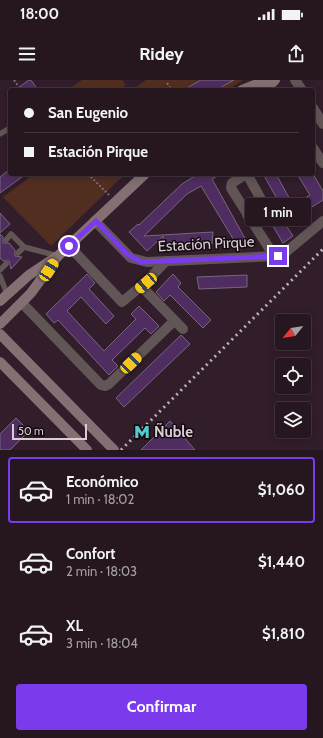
<!DOCTYPE html>
<html lang="es">
<meta charset="utf-8">
<style>
body{margin:0;font-family:Cabin,sans-serif;background:#32232d;color:#f1f3f6;height:100vh;display:flex;flex-direction:column;font-size:15px;white-space:nowrap}
*{box-sizing:border-box;margin:0}
p{font-size:13px;color:#a49fa5}
.icon{flex:none;width:22px;height:22px;fill:none;stroke:currentColor;stroke-width:2;stroke-linecap:round;stroke-linejoin:round}
.map{position:relative;height:370px;overflow:hidden}
.panel{display:flex;flex-direction:column;background:#261620;flex:1}
.panel>*{flex:none}
.guide{position:absolute;left:8px;top:8px;width:307px;height:88px;border-radius:4px;box-shadow:0 2px 10px #0003,0 0 0 1px #42353e;display:grid;align-content:center;height:88px;padding:0 16px;background:#261620}
.needle{width:26px;rotate:240deg}
.fabs{position:absolute;left:275px;top:234px;display:grid;gap:8px}
.fabs a{display:grid;place-items:center;width:36px;height:36px;border-radius:4px;background:#261620;box-shadow:0 2px 10px #0003,0 0 0 1px #42353e;font-size:20px}
.scale{position:absolute;left:12px;bottom:10px;width:75px;box-sizing:border-box;padding-left:4px;border:2px solid #daccd4;border-top:0;font-size:11px;line-height:14px;white-space:nowrap;color:#daccd4;-webkit-text-stroke:3px #140b10;paint-order:stroke}
.end{position:absolute;width:18px;height:18px;margin:-9px;border:5px solid #7c3aed;background:#fff;box-shadow:0 0 0 2px #fff}
.from{border-radius:50%}
.bubble{position:absolute;height:28px;border-radius:4px;background:#261620;box-shadow:0 2px 10px #0003,0 0 0 1px #42353e;font-size:13px;font-weight:700;line-height:28px;text-align:center}
.car{position:absolute;width:12px;height:24px;margin:-12px -6px;border-radius:5px;box-shadow:0 0 3px 1px #0007;background:linear-gradient(#f5c518 24%,#345 0 40%,#f5c518 0 76%,#345 0 86%,#f5c518 0)}
.guide b{display:flex;align-items:center;gap:14px;height:38px;font-size:15px}
.guide b+b{border-top:1px solid #42353e}
.guide i{width:10px;height:10px;background:#f1f3f6}
ul{padding:7px 0 0;list-style:none}
li{display:flex;align-items:center;gap:12px;height:66px;margin:0 8px 6px;padding:0 8px;border:2px solid transparent;border-radius:4px}
li div{flex:1}
li b{display:block;font-size:15px}
li em{font-style:normal;font-weight:700}
li.current{border-color:#7c3aed}
li>.icon{width:36px;height:36px;stroke-width:1.5}
.button{display:flex;gap:8px;margin-top:auto;padding:8px 16px}
.button a{flex:1;height:46px;border-radius:4px;background:#7c3aed;color:#fff;font-size:16px;font-weight:700;line-height:46px;text-align:center}
.status{display:flex;justify-content:space-between;align-items:center;height:28px;padding:0 20px;background:#261620;direction:ltr}
.status svg{height:11px;fill:currentColor}
header{display:flex;justify-content:space-between;align-items:center;height:52px;padding:0 16px;background:#261620;font-size:18px;font-weight:700}
.map>svg:first-child{display:block}
.green{fill:#522e20}
.building{fill:#502d61;stroke:#75677d}
.lines{fill:none;stroke-linecap:round;stroke-linejoin:round}
.path{stroke:#7f6d78;stroke-width:2;stroke-dasharray:2 2;stroke-linecap:butt}
.lane{stroke:#625556;stroke-width:5.5}
.street{stroke:#625556;stroke-width:10}
.secondary{stroke:#847072;stroke-width:10}
.rail{stroke:#beafb8;stroke-width:3;stroke-dasharray:2 4;stroke-linecap:butt}
.route{stroke:#7c3aed;stroke-width:5}
.labels{text-anchor:middle;stroke-width:3;stroke-linejoin:round;paint-order:stroke}
.street-label{font-size:15px;fill:#daccd4;stroke:#140b10}
.poi-label{font-size:15px;font-weight:bold;fill:#daccd4;stroke:#140b10;text-anchor:start}
</style>
<div class="status"><b>18:00</b><svg viewBox="0 0 49 12"><path d="M0 12V9h3v3zM5 12V6h3v6zM10 12V3h3v9zM15 12V0h3v12zM26 1h20v11H26zM47 4h2v5h-2z"/></svg></div>
<header><svg class="icon" aria-label="menu" viewBox="0 0 24 24"><path d="M4 6h16M4 12h16M4 18h16"/></svg>Ridey<svg class="icon" aria-label="share" viewBox="0 0 24 24"><path d="M12 15V3M7 8l5-5 5 5M5 13v7h14v-7"/></svg></header>
<div class="map">
<svg width="323" height="370" viewBox="0 0 323 370">
<rect width="100%" height="100%" fill="#321d2a"/>
<g class="green">
<path d="M 82,0 L 122,0 L 126,5 L 120,10 L 70,10 L 69,9 Z"/>
<path d="M 146,0 L 243,0 L 228,10 L 132,10 Z"/>
<path d="M 34,94 L 125,94 L 51,166 L 3,117 Z"/>
</g>
<g class="building">
<path d="M 29,0 L 31,0 L 38,10 L 15,10 Z"/>
<path d="M 201,0 L 234,0 L 216,10 L 183,10 Z"/>
<path d="M 10,89 L 10,94 L 26,94 L 0,113 L 0,97 Z"/>
<path d="M 198,94 L 221,94 L 212,99 L 247,162 L 238,167 L 201,106 L 187,114 L 144,156 L 213,152 L 212,164 L 163,166 L 163,156 L 147,171 L 129,152 L 138,144 L 139,145 L 182,104 Z"/>
<path d="M 263,94 L 276,94 L 293,125 L 310,115 L 297,94 L 313,94 L 323,111 L 323,120 L 285,144 L 293,156 L 283,163 L 265,133 L 280,124 Z"/>
<path d="M 0,133 L 10,144 L 0,153 Z"/>
<path d="M 0,154 L 3,157 L 3,163 L 9,163 L 15,170 L 15,176 L 22,177 L 11,189 L 9,181 L 3,181 L 0,178 Z"/>
<path d="M 87,194 L 95,203 L 89,209 L 114,236 L 106,244 L 81,217 L 67,231 L 104,271 L 136,239 L 131,234 L 139,226 L 159,246 L 151,254 L 145,248 L 112,280 L 118,286 L 109,295 L 58,240 L 54,243 L 46,234 Z"/>
<path d="M 173,194 L 181,203 L 178,207 L 211,240 L 203,248 L 170,215 L 164,221 L 156,212 Z"/>
<path d="M 247,195 L 247,207 L 199,209 L 197,197 Z"/>
<path d="M 181,255 L 190,264 L 124,327 L 116,318 Z"/>
<path d="M 16,338 L 29,351 L 10,370 L 0,370 L 0,354 Z"/>
<path d="M 170,341 L 195,370 L 141,370 Z"/>
</g>
<g class="lines">
<g class="path">
<path d="M 14,0 L 21,10"/>
<path d="M 167,3 L 172,10"/>
<path d="M 88,94 L 109,115"/>
</g>
<g class="lane">
<path d="M 0,54 L 10,48"/>
<path d="M 6,160 L 11,154 L 24,167 L 18,173"/>
<path d="M 24,167 L 58,176"/>
<path d="M 0,190 L 6,184"/>
<path d="M 0,196 L 7,214"/>
</g>
<g class="street">
<path d="M 295,0 L 302,10"/>
<path d="M 313,28 L 323,44"/>
<path d="M 313,68 L 323,83"/>
<path d="M 246,94 L 232,103 L 231,108 L 274,176"/>
<path d="M 247,94 L 263,123 L 261,126 L 247,135"/>
<path d="M 95,141 L 131,178 L 147,182 L 278,176 L 286,172 L 323,141"/>
<path d="M 69,166 L 122,222 L 145,203"/>
<path d="M 166,181 L 146,202 L 145,210 L 183,249"/>
<path d="M 22,223 L 101,305 L 105,306 L 109,304 L 174,241"/>
</g>
<g class="secondary">
<path d="M 242,10 L 267,0"/>
<path d="M 265,10 L 275,0"/>
<path d="M 0,221 L 29,195 L 56,177"/>
<path d="M 0,244 L 31,213 L 58,176 L 145,94"/>
<path d="M 0,254 L 114,370"/>
<path d="M 0,282 L 87,370"/>
</g>
<path class="rail" d="M 121,370 L 323,169"/>
</g>
<g class="lines">
<path class="route" d="M 69,166 L 96,141 L 127,174 L 141,182 L 278,176"/>
</g>
<defs>
<symbol id="metro-bare" viewBox="-9 -9 18 18"><path d="M-5.5 5V-5H-3L0 0L3-5H5.5V5H3V-.5L0 4L-3-.5V5Z" fill="#52cdce" stroke="#140b10" stroke-width="2.5" paint-order="stroke"/></symbol>
</defs>
<g fill-rule="evenodd">
<use href="#metro-bare" x="131" y="341" width="22" height="22"/>
</g>
<g class="labels">
<g class="street-label">
<text transform="translate(206 164) rotate(-3)" y="5">Estación Pirque</text>
</g>
<g class="poi-label">
<text x="154" y="357">Ñuble</text>
</g>
</g>
</svg>
<div class="fabs">
<a><svg class="needle" viewBox="-14 -14 28 28"><path d="M0-13l5 13h-10z" fill="#e53935"/><path d="M0 13l5-13h-10z" fill="#a49fa5"/></svg></a>
<a><svg class="icon" aria-label="locate" viewBox="0 0 24 24"><circle cx="12" cy="12" r="6"/><path d="M12 2v4M12 18v4M2 12h4M18 12h4"/></svg></a>
<a><svg class="icon" aria-label="layers" viewBox="0 0 24 24"><path d="M12 4l9 5-9 5-9-5zM3 14l9 5 9-5"/></svg></a>
</div>
<div class="scale">50 m</div>
<i class="end from" style="left:69px;top:166px"></i>
<i class="end" style="left:278px;top:176px"></i>
<div class="bubble" style="left:245px;top:118px;width:66px">1 min</div>
<i class="car" style="left:49px;top:190px;rotate:33deg"></i>
<i class="car" style="left:146px;top:203px;rotate:230deg"></i>
<i class="car" style="left:131px;top:283px;rotate:46deg"></i>
<div class="guide">
<b><i class="from"></i>San Eugenio</b>
<b><i></i>Estación Pirque</b>
</div>
</div>
<section class="panel">
<ul>
<li class="current"><svg class="icon" aria-label="car" viewBox="0 0 24 24"><path d="M5 17H2v-5l4-1 3-4h7l3 4 3 1v5h-3M9 17h6M6 11h13"/><circle cx="7" cy="17" r="2"/><circle cx="17" cy="17" r="2"/></svg><div><b>Económico</b><p>1 min · 18:02</p></div><em>$1,060</em></li>
<li><svg class="icon" aria-label="car" viewBox="0 0 24 24"><path d="M5 17H2v-5l4-1 3-4h7l3 4 3 1v5h-3M9 17h6M6 11h13"/><circle cx="7" cy="17" r="2"/><circle cx="17" cy="17" r="2"/></svg><div><b>Confort</b><p>2 min · 18:03</p></div><em>$1,440</em></li>
<li><svg class="icon" aria-label="car" viewBox="0 0 24 24"><path d="M5 17H2v-5l4-1 3-4h7l3 4 3 1v5h-3M9 17h6M6 11h13"/><circle cx="7" cy="17" r="2"/><circle cx="17" cy="17" r="2"/></svg><div><b>XL</b><p>3 min · 18:04</p></div><em>$1,810</em></li>
</ul>
<div class="button"><a>Confirmar</a></div>
</section>
